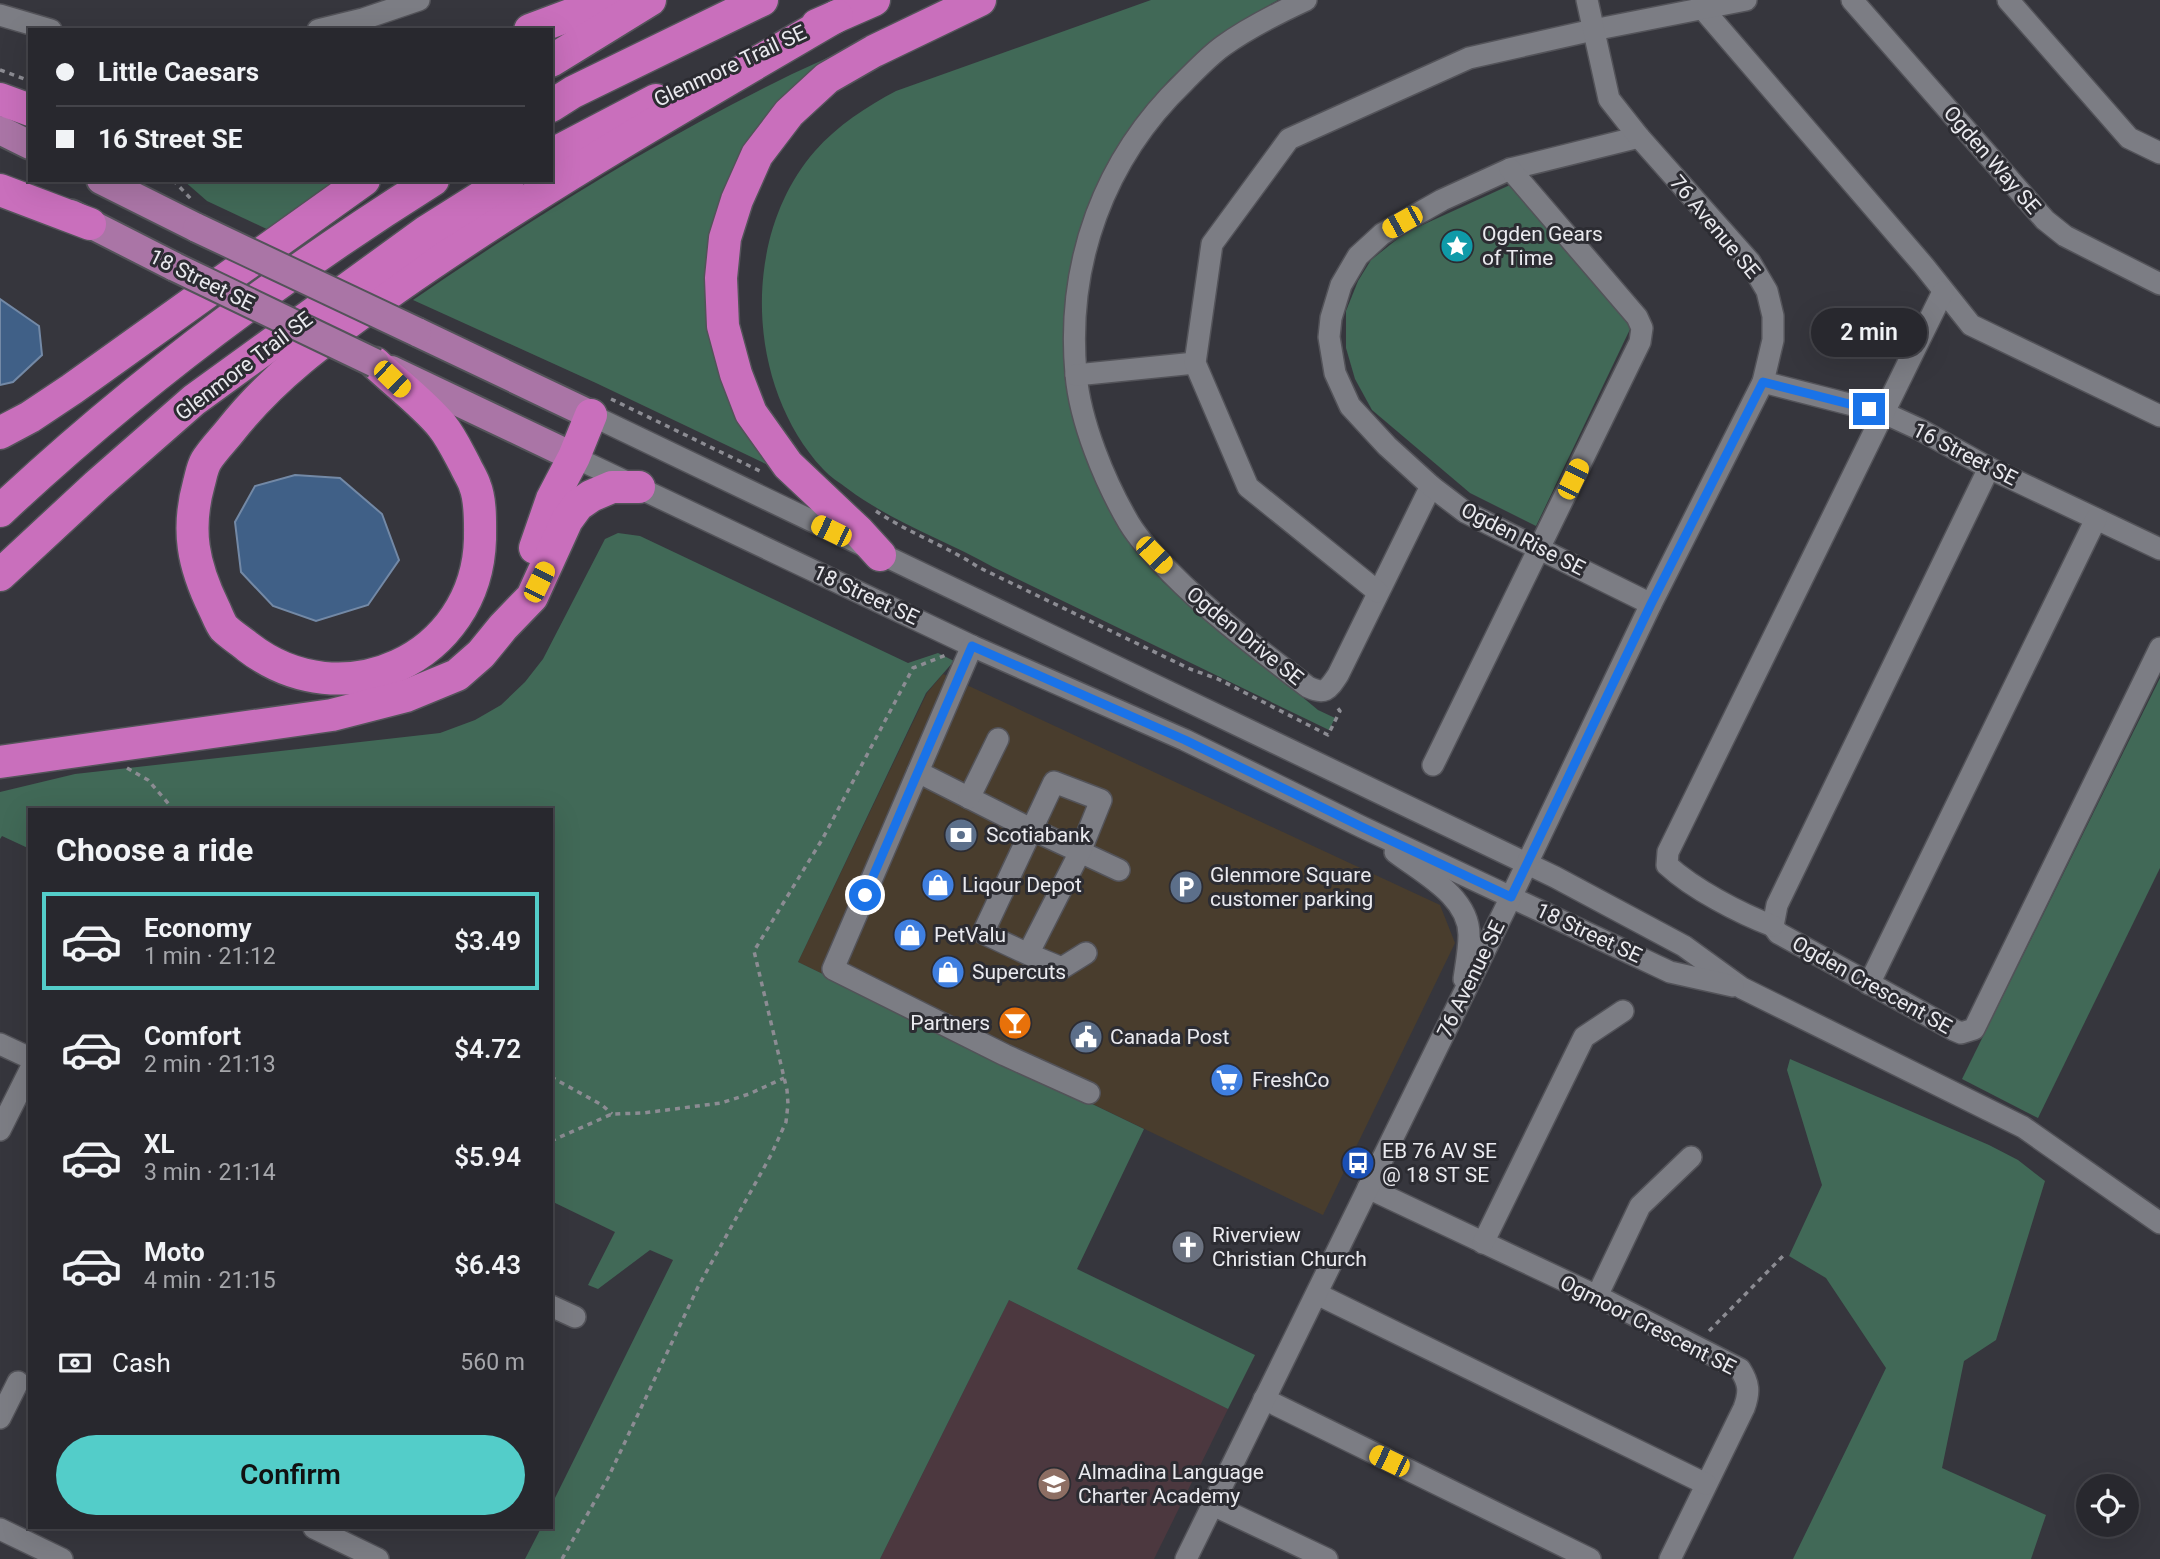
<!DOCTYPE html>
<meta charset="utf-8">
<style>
body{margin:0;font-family:Roboto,sans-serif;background:#303036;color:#f1f3f6;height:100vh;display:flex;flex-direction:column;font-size:26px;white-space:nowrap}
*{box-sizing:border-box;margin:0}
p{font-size:23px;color:#a5a6aa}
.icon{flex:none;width:38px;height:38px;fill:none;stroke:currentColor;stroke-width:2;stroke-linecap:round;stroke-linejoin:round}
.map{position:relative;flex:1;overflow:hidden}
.drawer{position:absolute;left:28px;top:808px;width:525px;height:721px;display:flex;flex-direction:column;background:#28282e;border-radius:0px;box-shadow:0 7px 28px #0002,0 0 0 2px #44444a}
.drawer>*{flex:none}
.top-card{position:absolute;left:28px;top:28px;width:525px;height:154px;border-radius:0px;box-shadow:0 7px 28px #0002,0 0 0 2px #44444a;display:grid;align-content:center;height:154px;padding:0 28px;background:#28282e}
.controls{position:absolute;left:2076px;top:1474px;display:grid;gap:14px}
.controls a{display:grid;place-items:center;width:63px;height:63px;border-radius:50%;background:#28282e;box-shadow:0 7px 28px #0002,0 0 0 2px #44444a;font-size:35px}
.end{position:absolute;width:32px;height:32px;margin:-16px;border:9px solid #1a73e8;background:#fff;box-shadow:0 0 0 4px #fff}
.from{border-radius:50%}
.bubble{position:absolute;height:49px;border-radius:24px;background:#28282e;box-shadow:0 7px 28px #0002,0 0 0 2px #44444a;font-size:23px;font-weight:600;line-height:49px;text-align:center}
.car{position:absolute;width:21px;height:42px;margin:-21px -10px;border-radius:9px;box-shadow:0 0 5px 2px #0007;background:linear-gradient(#f5c518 24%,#345 0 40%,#f5c518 0 76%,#345 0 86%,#f5c518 0)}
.top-card b{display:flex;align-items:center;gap:24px;height:66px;font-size:26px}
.top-card b+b{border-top:2px solid #44444a}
.top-card i{width:18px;height:18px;background:#f1f3f6}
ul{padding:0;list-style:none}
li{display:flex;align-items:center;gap:21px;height:98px;margin:0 14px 10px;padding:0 14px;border:4px solid transparent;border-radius:0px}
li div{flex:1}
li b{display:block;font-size:26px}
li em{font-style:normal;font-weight:600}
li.current{border-color:#53cdc9}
li>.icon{width:63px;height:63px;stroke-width:1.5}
h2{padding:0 28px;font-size:32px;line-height:84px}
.pay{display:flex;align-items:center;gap:18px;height:77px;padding:0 28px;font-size:26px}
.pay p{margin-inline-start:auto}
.action{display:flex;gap:14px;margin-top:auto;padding:14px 28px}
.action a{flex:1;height:80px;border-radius:42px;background:#53cdc9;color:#111;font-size:28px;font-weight:600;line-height:80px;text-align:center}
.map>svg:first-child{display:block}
.commercial{fill:#493d2d}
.education{fill:#4c383f}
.green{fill:#416957}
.water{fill:#406087;stroke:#7389a6;stroke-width:2}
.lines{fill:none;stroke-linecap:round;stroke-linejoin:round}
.minor-casing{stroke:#535359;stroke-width:24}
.major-casing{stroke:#535359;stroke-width:32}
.highway-casing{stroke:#535359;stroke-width:35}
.path{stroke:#8c8c93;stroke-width:3.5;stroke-dasharray:5 5;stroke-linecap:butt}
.minor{stroke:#7c7d84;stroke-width:21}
.major{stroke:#aa75a6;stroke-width:28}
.highway{stroke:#c96fbc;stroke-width:32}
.major-bridge-casing{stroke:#535359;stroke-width:32;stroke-linecap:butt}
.major-bridge{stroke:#aa75a6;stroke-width:28}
.route{stroke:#1a73e8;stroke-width:9}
.labels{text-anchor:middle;stroke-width:6;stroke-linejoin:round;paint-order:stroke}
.street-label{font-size:21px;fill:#eaeaef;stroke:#2c2c32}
.poi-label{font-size:21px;fill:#eaeaef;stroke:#2c2c32;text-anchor:start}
</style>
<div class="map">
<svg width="2160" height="1559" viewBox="0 0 2160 1559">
<rect width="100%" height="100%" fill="#36363d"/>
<path class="commercial" d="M 943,674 L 1440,905 L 1455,943 L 1323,1215 L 798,962 L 927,693 Z"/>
<path class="education" d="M 1009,1300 L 1228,1409 L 1154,1559 L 880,1559 Z"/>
<g class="green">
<path d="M 1151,0 L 1278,0 L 1238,23 L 1202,50 L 1170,79 L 1138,116 L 1111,158 L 1087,209 L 1075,254 L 1067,364 L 1129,541 L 1163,582 L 1318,710 L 1335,718 L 1329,730 L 993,567 C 945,540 892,522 848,489 C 839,482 830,477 823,469 C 746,386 740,237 815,151 C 838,125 866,107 896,91 Z"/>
<path d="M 864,41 L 792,97 L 709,275 L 772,462 L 768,465 L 596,383 L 413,300 C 527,222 644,148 768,86 C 799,70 832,56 864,41 Z"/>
<path d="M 183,180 L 347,180 L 273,232 L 207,201 Z"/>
<path d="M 1510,185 L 1632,325 L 1536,526 L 1470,493 L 1372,410 L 1355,379 L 1346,348 L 1346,311 L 1358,281 L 1371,260 L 1405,233 Z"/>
<path d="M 618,533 L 640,536 L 908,663 L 938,653 L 954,661 L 926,693 L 798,962 L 1144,1129 L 1077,1269 L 1255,1355 L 1228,1409 L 1009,1300 L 880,1559 L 525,1559 L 541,1528 L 551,1528 L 551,1506 L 673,1260 L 650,1250 L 598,1289 L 588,1285 L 615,1232 L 551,1201 L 551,810 L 30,810 L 30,849 L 2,836 L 0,839 L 0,792 L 75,774 L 440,733 L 475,720 L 501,705 L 525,682 L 543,659 L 605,539 Z"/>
<path d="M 2160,678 L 2160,868 L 2038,1118 L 1962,1079 Z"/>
<path d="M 1790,1059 L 1989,1145 L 2018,1160 L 2045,1181 L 1996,1340 L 1964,1361 L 1942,1468 L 2046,1515 L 2031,1559 L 1793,1559 L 1886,1368 L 1826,1278 L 1789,1256 L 1822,1185 L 1787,1070 Z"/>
</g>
<g class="water">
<path d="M 0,299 L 39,326 L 42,355 L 13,382 L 0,385 Z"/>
<path d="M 295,475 L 340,478 L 382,514 L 399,560 L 368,605 L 316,621 L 273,606 L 241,572 L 235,522 L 255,486 Z"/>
</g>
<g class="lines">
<defs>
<g id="minor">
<path d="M 1306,0 C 1278,13 1248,28 1223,46 C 1209,56 1196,70 1184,82 C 1104,159 1066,263 1076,374 C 1080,422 1105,482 1129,523 C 1140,541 1155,557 1170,572 C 1212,615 1260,650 1308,687 C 1325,695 1328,690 1338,675 L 1431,486"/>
<path d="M 1852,0 L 2045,220 L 2065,236 L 2160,284"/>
<path d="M 2008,0 L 2129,138 L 2160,153"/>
<path d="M 1702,8 L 1924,266 L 1971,325 L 2160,416"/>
<path d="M 0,15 L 51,30"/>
<path d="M 318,30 L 363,19 L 419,0"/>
<path d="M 1639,137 L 1510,169 L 1442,200 L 1382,234 L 1358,256 L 1341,285 L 1331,318 L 1329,337 L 1335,373 L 1350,406 L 1387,446 L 1431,486 L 1465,512 L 1651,604"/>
<path d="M 1076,375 L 1195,363"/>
<path d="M 1763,382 L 1884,413 L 1919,429 L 1989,468 L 2160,549"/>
<path d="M 591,415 L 1555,877 L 1684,946 L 1742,988 L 2023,1127 L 2160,1223"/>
<path d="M 574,457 L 972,646 L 1185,740 L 1362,827 L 1670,972 L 1733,986"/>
<path d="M 1989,468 L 1777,905 L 1773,926 L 1778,933 L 1954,1030 L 1961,1033 L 1974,1029 L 2160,648"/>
<path d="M 1378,592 L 1248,487 L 1195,363 L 1212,244 L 1289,139 L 1469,58 L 1593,30 L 1746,0"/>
<path d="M 972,646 L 833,969 L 1005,1055 L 1089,1093"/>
<path d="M 1433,765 L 1640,342 L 1642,328 L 1637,317 L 1510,169"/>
<path d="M 918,772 L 1031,829 L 1119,870"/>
<path d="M 969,798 L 998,739"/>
<path d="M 1395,852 C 1422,873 1469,896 1469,935 C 1469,950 1466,965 1464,979"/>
<path d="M 1773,926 C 1739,913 1693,889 1667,865 L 1668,852 L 1943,292"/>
<path d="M 1028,954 L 983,933 L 1054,782 L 1101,800 L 1080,852 L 1028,954 L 1062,968 L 1086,953"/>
<path d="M 1869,984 L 2096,519"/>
<path d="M 0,1044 L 30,1058"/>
<path d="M 0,1130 L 30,1070"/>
<path d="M 1368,1188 L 1597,1296 L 1740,1369 C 1749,1383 1750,1392 1744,1408 L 1670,1559"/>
<path d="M 1483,1243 L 1584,1037 L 1623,1011"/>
<path d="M 1317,1294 L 1706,1484"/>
<path d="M 1597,1296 L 1640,1206 L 1691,1157"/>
<path d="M 551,1306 L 575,1317"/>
<path d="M 1264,1399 L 1590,1559"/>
<path d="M 0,1418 L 18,1382"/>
<path d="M 1213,1505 L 1327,1559"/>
<path d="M 314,1528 L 378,1559"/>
<path d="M 0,1529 L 62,1559"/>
<path d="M 1186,1559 L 1511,897 L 1651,604 L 1763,382 L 1773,340 L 1773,316 L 1767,291 L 1750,262 L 1639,137 L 1609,99 L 1587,0"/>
</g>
<g id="major">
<path d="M 0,130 L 30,145"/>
<path d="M 101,180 L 197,228"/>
<path d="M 71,214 L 175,267"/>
<path d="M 417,332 L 591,415"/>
<path d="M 391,370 L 574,457"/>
</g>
<g id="highway">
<path d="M 817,25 L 874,0"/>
<path d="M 530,30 L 610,0"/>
<path d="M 551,61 L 650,0"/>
<path d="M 0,99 L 30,110"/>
<path d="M 551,106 L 573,92 L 762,0"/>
<path d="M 551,155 L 656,100"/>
<path d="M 0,190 L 90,224"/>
<path d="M 375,363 C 396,383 424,404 442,426 C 451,437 458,452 465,465 C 468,472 473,479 475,486 C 481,501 480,522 480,539 C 477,659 342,720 248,647 C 241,641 231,635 224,628 C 220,623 217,614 214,608 C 193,565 186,530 199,483 C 201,476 202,468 206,461 C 212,451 222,441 230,431 C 277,371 335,332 396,288 C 538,189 688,103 837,16"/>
<path d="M 0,433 L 30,417 L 72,389 L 364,180"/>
<path d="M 0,511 C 132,387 279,277 433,180"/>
<path d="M 535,548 L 552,499 L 574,457 L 591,415"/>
<path d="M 880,555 L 859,532 L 788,465 L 751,413 L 736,374 L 723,326 L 721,278 L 725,238 L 737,200 L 757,155 L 789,113 L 827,78 L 874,51 L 980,0"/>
<path d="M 0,575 L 97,485 L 194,400 L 427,231 L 508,180"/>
<path d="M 0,762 L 332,715 L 406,696 L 457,675 L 481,654 L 503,627 L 532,597 L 567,520 L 578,505 L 591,496 L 612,487 L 639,487"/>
</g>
</defs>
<use href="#minor" class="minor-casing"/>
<use href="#major" class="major-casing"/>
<use href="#highway" class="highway-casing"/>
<g class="path">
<path d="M 0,70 L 30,81"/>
<path d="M 173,180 L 191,199"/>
<path d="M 611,399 L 762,472"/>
<path d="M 876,511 C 908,533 945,545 978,567 L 1190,669 L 1218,679 L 1328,735 L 1340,711 L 1336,706"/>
<path d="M 127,768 L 148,780 L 174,810"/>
<path d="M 551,1077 L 602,1105 L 612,1114"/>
<path d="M 551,1141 L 612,1114 L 643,1113 L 721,1103 L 749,1094 L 784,1078"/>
<path d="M 1709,1331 L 1786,1253"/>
<path d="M 562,1559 L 608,1478 L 698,1287 L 771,1155 L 786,1122 L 788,1104 L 787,1090 L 754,951 L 823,838 L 913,668 L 946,655"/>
</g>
<use href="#minor" class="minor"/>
<use href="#major" class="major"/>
<use href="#highway" class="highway"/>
<defs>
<g id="major-bridge">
<path d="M 197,228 L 417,332"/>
<path d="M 175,267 L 375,363"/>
</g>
</defs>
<use href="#major-bridge" class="major-bridge-casing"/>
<use href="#major-bridge" class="major-bridge"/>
</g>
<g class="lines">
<path class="route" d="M 865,895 L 972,646 L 1185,740 L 1362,827 L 1511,897 L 1651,604 L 1763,382 L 1869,409"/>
</g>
<defs>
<symbol id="sight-disc" viewBox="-11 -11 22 22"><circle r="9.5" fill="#0f9aa8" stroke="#2c2c32"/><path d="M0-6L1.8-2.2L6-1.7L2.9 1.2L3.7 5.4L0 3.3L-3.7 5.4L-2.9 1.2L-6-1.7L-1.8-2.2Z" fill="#fff"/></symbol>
<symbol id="bank-disc" viewBox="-11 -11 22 22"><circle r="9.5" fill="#5c6f8a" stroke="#2c2c32"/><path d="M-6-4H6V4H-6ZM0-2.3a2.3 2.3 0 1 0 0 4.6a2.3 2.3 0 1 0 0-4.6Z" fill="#fff"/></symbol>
<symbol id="shop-disc" viewBox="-11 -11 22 22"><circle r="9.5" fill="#3f7fe0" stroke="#2c2c32"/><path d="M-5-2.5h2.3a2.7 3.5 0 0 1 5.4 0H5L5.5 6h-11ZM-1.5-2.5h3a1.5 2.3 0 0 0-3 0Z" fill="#fff"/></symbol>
<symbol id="parking-disc" viewBox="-11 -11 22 22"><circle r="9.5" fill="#5c6f8a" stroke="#2c2c32"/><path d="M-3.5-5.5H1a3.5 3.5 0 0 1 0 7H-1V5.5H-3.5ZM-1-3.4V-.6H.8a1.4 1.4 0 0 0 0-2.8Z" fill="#fff"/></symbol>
<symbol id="bar-disc" viewBox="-11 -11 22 22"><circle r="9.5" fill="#e8710a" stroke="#2c2c32"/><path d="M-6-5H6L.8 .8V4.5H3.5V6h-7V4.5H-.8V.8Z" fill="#fff"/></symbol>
<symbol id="civic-disc" viewBox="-11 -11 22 22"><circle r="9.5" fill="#5c6f8a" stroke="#2c2c32"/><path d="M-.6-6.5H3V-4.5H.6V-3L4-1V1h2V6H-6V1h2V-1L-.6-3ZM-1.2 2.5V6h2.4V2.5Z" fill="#fff"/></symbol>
<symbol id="supermarket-disc" viewBox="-11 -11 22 22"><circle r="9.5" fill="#3f7fe0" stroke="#2c2c32"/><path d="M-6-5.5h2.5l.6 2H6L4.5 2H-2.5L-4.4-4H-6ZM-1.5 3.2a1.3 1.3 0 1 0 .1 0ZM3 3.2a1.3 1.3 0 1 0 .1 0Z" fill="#fff"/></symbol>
<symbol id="bus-disc" viewBox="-11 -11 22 22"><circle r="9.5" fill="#1a4fb4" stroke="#2c2c32"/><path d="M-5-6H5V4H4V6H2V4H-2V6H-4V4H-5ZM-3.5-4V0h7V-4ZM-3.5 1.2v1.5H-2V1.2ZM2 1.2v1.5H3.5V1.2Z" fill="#fff"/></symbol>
<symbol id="church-disc" viewBox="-11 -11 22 22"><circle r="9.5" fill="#6b7280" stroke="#2c2c32"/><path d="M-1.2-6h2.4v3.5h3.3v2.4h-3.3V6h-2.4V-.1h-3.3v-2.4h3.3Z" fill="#fff"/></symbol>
<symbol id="school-disc" viewBox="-11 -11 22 22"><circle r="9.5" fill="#8d6e63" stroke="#2c2c32"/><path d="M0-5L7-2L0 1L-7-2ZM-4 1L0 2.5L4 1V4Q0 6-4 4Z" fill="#fff"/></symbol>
</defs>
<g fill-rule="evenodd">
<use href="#sight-disc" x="1438" y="227" width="38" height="38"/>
<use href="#bank-disc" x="942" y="816" width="38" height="38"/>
<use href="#shop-disc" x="919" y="866" width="38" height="38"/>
<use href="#parking-disc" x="1167" y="868" width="38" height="38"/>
<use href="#shop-disc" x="891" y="916" width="38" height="38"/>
<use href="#shop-disc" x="929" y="953" width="38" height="38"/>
<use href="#bar-disc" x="996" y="1004" width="38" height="38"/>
<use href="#civic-disc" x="1067" y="1018" width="38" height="38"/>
<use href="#supermarket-disc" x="1208" y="1061" width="38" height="38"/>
<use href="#bus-disc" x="1339" y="1144" width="38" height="38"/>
<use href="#church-disc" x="1169" y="1228" width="38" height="38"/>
<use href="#school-disc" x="1035" y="1465" width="38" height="38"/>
</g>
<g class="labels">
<g class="street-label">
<text transform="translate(730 66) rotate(-25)" y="7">Glenmore Trail SE</text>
<text transform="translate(1992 160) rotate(49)" y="7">Ogden Way SE</text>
<text transform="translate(1715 227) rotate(50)" y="7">76 Avenue SE</text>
<text transform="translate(202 280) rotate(26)" y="7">18 Street SE</text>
<text transform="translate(244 366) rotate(-37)" y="7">Glenmore Trail SE</text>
<text transform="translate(1965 454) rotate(27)" y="7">16 Street SE</text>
<text transform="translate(1523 539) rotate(27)" y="7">Ogden Rise SE</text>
<text transform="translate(866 595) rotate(25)" y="7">18 Street SE</text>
<text transform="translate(1245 636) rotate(39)" y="7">Ogden Drive SE</text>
<text transform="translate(1589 933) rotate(25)" y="7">18 Street SE</text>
<text transform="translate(1471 979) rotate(-64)" y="7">76 Avenue SE</text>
<text transform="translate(1872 985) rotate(29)" y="7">Ogden Crescent SE</text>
<text transform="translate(1648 1325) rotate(27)" y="7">Ogmoor Crescent SE</text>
</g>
<g class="poi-label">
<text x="1482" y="241">Ogden Gears<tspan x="1482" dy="24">of Time</tspan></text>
<text x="986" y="842">Scotiabank</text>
<text x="1210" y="882">Glenmore Square<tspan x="1210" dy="24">customer parking</tspan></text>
<text x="962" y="892">Liqour Depot</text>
<text x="934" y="942">PetValu</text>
<text x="972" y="979">Supercuts</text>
<text x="990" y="1030" text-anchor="end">Partners</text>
<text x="1110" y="1044">Canada Post</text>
<text x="1252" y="1087">FreshCo</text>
<text x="1382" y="1158">EB 76 AV SE<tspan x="1382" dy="24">@ 18 ST SE</tspan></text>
<text x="1212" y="1242">Riverview<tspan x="1212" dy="24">Christian Church</tspan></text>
<text x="1078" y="1479">Almadina Language<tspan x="1078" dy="24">Charter Academy</tspan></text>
</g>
</g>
</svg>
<div class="controls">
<a><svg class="icon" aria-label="locate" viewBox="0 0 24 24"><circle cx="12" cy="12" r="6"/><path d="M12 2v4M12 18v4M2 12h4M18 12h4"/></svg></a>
</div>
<i class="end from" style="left:865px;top:895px"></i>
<i class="end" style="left:1869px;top:409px"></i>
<div class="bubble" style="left:1811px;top:308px;width:116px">2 min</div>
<i class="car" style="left:1402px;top:222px;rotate:241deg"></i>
<i class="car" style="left:392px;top:379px;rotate:134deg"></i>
<i class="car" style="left:1573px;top:479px;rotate:26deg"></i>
<i class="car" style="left:831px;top:531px;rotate:296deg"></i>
<i class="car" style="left:1154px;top:555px;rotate:136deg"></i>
<i class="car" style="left:539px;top:582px;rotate:26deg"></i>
<i class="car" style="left:1389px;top:1461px;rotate:296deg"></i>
<div class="top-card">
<b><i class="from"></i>Little Caesars</b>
<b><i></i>16 Street SE</b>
</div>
<section class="drawer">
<h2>Choose a ride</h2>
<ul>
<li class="current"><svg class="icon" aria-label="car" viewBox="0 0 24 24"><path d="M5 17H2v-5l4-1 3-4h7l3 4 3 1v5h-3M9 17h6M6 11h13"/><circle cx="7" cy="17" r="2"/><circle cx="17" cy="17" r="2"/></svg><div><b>Economy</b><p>1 min · 21:12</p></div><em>$3.49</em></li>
<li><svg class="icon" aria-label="car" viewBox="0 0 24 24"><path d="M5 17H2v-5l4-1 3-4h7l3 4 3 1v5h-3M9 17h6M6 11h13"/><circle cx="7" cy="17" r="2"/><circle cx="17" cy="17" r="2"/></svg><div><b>Comfort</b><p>2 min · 21:13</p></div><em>$4.72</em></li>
<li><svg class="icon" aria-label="car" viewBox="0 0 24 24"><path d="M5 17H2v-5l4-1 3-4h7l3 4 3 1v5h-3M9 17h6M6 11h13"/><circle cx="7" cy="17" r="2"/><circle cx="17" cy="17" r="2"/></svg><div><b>XL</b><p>3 min · 21:14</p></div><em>$5.94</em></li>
<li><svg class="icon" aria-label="car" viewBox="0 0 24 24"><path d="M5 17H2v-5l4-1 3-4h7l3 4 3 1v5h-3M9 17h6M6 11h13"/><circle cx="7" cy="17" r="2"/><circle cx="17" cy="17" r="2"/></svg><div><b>Moto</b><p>4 min · 21:15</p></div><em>$6.43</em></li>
</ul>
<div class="pay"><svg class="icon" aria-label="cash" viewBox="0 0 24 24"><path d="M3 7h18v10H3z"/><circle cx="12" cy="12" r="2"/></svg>Cash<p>560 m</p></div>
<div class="action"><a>Confirm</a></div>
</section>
</div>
